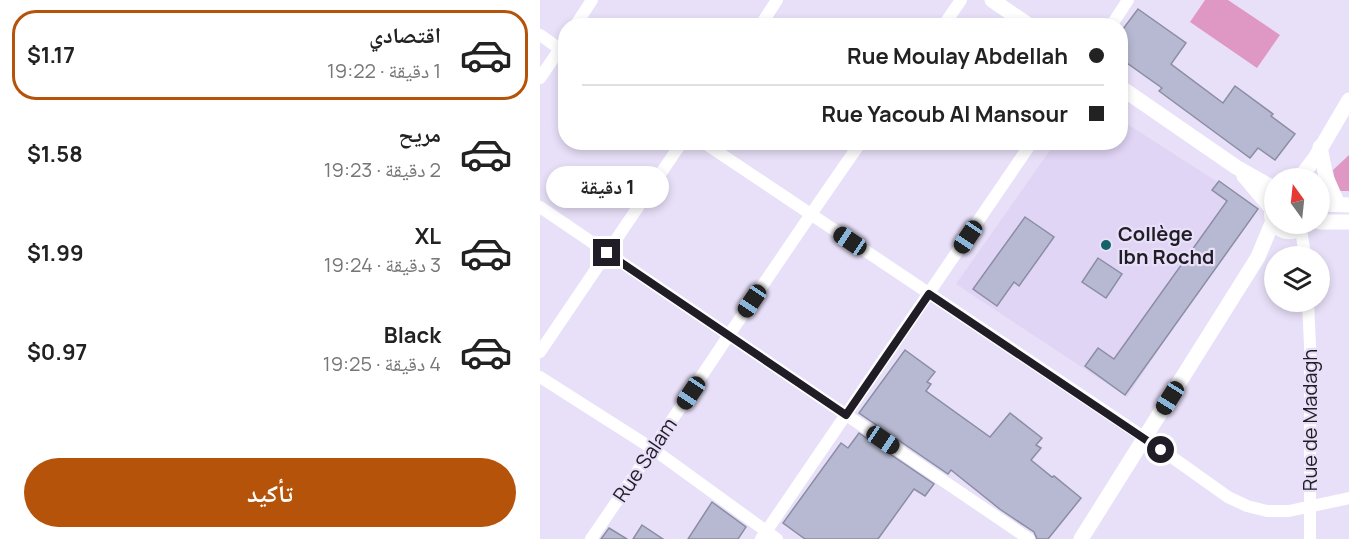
<!DOCTYPE html>
<html lang="ar">
<meta charset="utf-8">
<style>
body{margin:0;font-family:Manrope,"Noto Naskh Arabic",sans-serif;background:#f6f6f6;color:#222;direction:rtl;height:100vh;display:flex;flex-direction:column;font-size:22px;white-space:nowrap}
*{box-sizing:border-box;margin:0}
p{font-size:20px;color:#767676}
.icon{flex:none;width:33px;height:33px;fill:none;stroke:currentColor;stroke-width:2;stroke-linecap:round;stroke-linejoin:round}
.map{position:relative;flex:1;overflow:hidden;direction:ltr}
.details{display:flex;flex-direction:column;background:#fff;width:540px}
.details>*{flex:none}
.banner{position:absolute;left:18px;top:18px;width:570px;height:132px;border-radius:24px;box-shadow:0 3px 9px #0003;direction:rtl;display:grid;align-content:center;height:132px;padding:0 24px;background:#fff}
.needle{width:39px;rotate:345deg}
.controls{position:absolute;left:724px;top:168px;display:grid;gap:12px}
.controls a{display:grid;place-items:center;width:66px;height:66px;border-radius:50%;background:#fff;box-shadow:0 3px 9px #0003;font-size:30px}
.end{position:absolute;width:27px;height:27px;margin:-14px;border:8px solid #201d26;background:#fff;box-shadow:0 0 0 3px #fff}
.from{border-radius:50%}
.bubble{position:absolute;height:42px;border-radius:21px;background:#fff;box-shadow:0 3px 9px #0003;font-size:20px;font-weight:700;line-height:42px;text-align:center;direction:rtl}
.car{position:absolute;width:18px;height:36px;margin:-18px -9px;border-radius:8px;box-shadow:0 0 4px 2px #0007;background:linear-gradient(#222 24%,#8ab4d8 0 40%,#222 0 76%,#8ab4d8 0 86%,#222 0)}
.banner b{display:flex;align-items:center;gap:21px;height:57px;font-size:22px}
.banner b+b{border-top:2px solid #e0e0e0}
.banner i{width:15px;height:15px;background:#222}
ul{padding:10px 0 0;list-style:none}
li{display:flex;align-items:center;gap:18px;height:90px;margin:0 12px 9px;padding:0 12px;border:3px solid transparent;border-radius:24px}
li div{flex:1}
li b{display:block;font-size:22px}
li em{font-style:normal;font-weight:700}
li.current{border-color:#b45309}
li>.icon{width:54px;height:54px;stroke-width:1.5}
.primary-button{display:flex;gap:12px;margin-top:auto;padding:12px 24px}
.primary-button a{flex:1;height:69px;border-radius:36px;background:#b45309;color:#fff;font-size:24px;font-weight:700;line-height:69px;text-align:center}
main{display:flex;flex:1;min-height:0}
.map>svg:first-child{display:block}
.built{fill:#e0d5f4}
.green{fill:#df98c3}
.building{fill:#b7b9d2;stroke:#8b8da4;stroke-width:1.5}
.lines{fill:none;stroke-linecap:round;stroke-linejoin:round}
.minor{stroke:#fff;stroke-width:12}
.tertiary{stroke:#fff;stroke-width:15}
.route{stroke:#201d26;stroke-width:8}
.poi-dot{fill:#146368;stroke:#e8e0f8;stroke-width:2}
.labels{text-anchor:middle;stroke-width:4.5;stroke-linejoin:round;paint-order:stroke}
.poi-label{font-size:20px;font-weight:bold;fill:#201d26;stroke:#e8e0f8;text-anchor:start}
.street-label{font-size:20px;fill:#201d26;stroke:#e8e0f8}
</style>
<main>
<div class="map">
<svg width="809" height="539" viewBox="0 0 809 539">
<rect width="100%" height="100%" fill="#e8e0f8"/>
<path class="built" d="M 581,120 L 715,206 L 587,397 L 416,284 L 515,143 L 580,142 Z"/>
<g class="green">
<path d="M 665,0 L 688,0 L 740,35 L 717,68 L 650,22 Z"/>
<path d="M 809,155 L 809,191 L 797,191 L 793,170 Z"/>
</g>
<g class="building">
<path d="M 598,9 L 646,43 L 631,64 L 683,103 L 695,86 L 733,114 L 731,116 L 755,134 L 735,160 L 718,148 L 710,158 L 619,91 L 622,88 L 580,58 L 580,49 L 585,42 L 580,38 L 580,33 Z"/>
<path d="M 679,181 L 718,209 L 585,395 L 545,366 L 558,348 L 574,359 L 687,201 L 672,190 Z"/>
<path d="M 485,217 L 514,237 L 479,286 L 474,282 L 457,306 L 433,289 Z"/>
<path d="M 558,258 L 582,274 L 566,298 L 542,282 Z"/>
<path d="M 365,350 L 395,372 L 387,382 L 391,384 L 386,391 L 450,437 L 470,413 L 502,438 L 496,445 L 501,448 L 491,460 L 512,477 L 514,476 L 541,498 L 508,539 L 497,539 L 494,532 L 461,510 L 411,470 L 408,474 L 319,413 Z"/>
<path d="M 319,433 L 394,484 L 385,496 L 374,489 L 338,539 L 265,539 L 243,523 L 301,443 L 308,448 Z"/>
<path d="M 172,502 L 206,527 L 198,539 L 148,539 Z"/>
<path d="M 102,525 L 123,539 L 93,539 Z"/>
<path d="M 69,528 L 87,539 L 61,539 Z"/>
</g>
<g class="lines">
<g class="minor">
<path d="M 35,26 L 52,0"/>
<path d="M 220,26 L 237,0"/>
<path d="M 403,26 L 421,0"/>
<path d="M 571,26 L 588,0"/>
<path d="M 0,35 L 24,52"/>
<path d="M 0,78 L 26,40"/>
<path d="M 163,142 L 605,438 L 688,497 L 707,506 L 727,511 L 749,511 L 809,498"/>
<path d="M 0,207 L 489,539"/>
<path d="M 761,229 L 765,256"/>
<path d="M 768,302 L 770,346 L 770,539"/>
<path d="M 0,352 L 142,142"/>
<path d="M 0,377 L 113,449 L 237,539"/>
<path d="M 51,539 C 142,407 229,273 321,142"/>
<path d="M 221,539 L 492,142"/>
</g>
<g class="tertiary">
<path d="M 452,0 L 490,26"/>
<path d="M 580,87 L 696,167 L 735,189"/>
<path d="M 780,147 L 786,177 L 798,204"/>
<path d="M 704,176 L 731,208"/>
<path d="M 760,178 L 775,158 L 809,100"/>
<path d="M 735,201 C 722,224 748,243 766,224"/>
<path d="M 780,204 L 809,205"/>
<path d="M 780,222 L 809,222"/>
<path d="M 541,539 L 718,257 L 733,221"/>
</g>
</g>
<g class="lines">
<path class="route" d="M 67,253 L 306,415 L 389,294 L 621,450"/>
</g>
<circle class="poi-dot" cx="566" cy="245" r="6"/>
<g class="labels">
<g class="poi-label">
<text x="578" y="241">Collège<tspan x="578" dy="23">Ibn Rochd</tspan></text>
</g>
<g class="street-label">
<text transform="translate(770 420) rotate(-90)" y="7">Rue de Madagh</text>
<text transform="translate(105 460) rotate(-56)" y="7">Rue Salam</text>
</g>
</g>
</svg>
<div class="controls">
<a><svg class="needle" viewBox="-14 -14 28 28"><path d="M0-13l5 13h-10z" fill="#e53935"/><path d="M0 13l5-13h-10z" fill="#767676"/></svg></a>
<a><svg class="icon" aria-label="layers" viewBox="0 0 24 24"><path d="M12 4l9 5-9 5-9-5zM3 14l9 5 9-5"/></svg></a>
</div>
<i class="end from" style="left:621px;top:450px"></i>
<i class="end" style="left:67px;top:253px"></i>
<div class="bubble" style="left:6px;top:166px;width:123px">1 دقيقة</div>
<i class="car" style="left:428px;top:237px;rotate:214deg"></i>
<i class="car" style="left:310px;top:241px;rotate:304deg"></i>
<i class="car" style="left:212px;top:301px;rotate:214deg"></i>
<i class="car" style="left:151px;top:393px;rotate:214deg"></i>
<i class="car" style="left:630px;top:398px;rotate:212deg"></i>
<i class="car" style="left:343px;top:440px;rotate:124deg"></i>
<div class="banner">
<b><i class="from"></i>Rue Moulay Abdellah</b>
<b><i></i>Rue Yacoub Al Mansour</b>
</div>
</div>
<section class="details">
<ul>
<li class="current"><svg class="icon" aria-label="car" viewBox="0 0 24 24"><path d="M5 17H2v-5l4-1 3-4h7l3 4 3 1v5h-3M9 17h6M6 11h13"/><circle cx="7" cy="17" r="2"/><circle cx="17" cy="17" r="2"/></svg><div><b>اقتصادي</b><p>1 دقيقة · 19:22</p></div><em>$1.17</em></li>
<li><svg class="icon" aria-label="car" viewBox="0 0 24 24"><path d="M5 17H2v-5l4-1 3-4h7l3 4 3 1v5h-3M9 17h6M6 11h13"/><circle cx="7" cy="17" r="2"/><circle cx="17" cy="17" r="2"/></svg><div><b>مريح</b><p>2 دقيقة · 19:23</p></div><em>$1.58</em></li>
<li><svg class="icon" aria-label="car" viewBox="0 0 24 24"><path d="M5 17H2v-5l4-1 3-4h7l3 4 3 1v5h-3M9 17h6M6 11h13"/><circle cx="7" cy="17" r="2"/><circle cx="17" cy="17" r="2"/></svg><div><b>XL</b><p>3 دقيقة · 19:24</p></div><em>$1.99</em></li>
<li><svg class="icon" aria-label="car" viewBox="0 0 24 24"><path d="M5 17H2v-5l4-1 3-4h7l3 4 3 1v5h-3M9 17h6M6 11h13"/><circle cx="7" cy="17" r="2"/><circle cx="17" cy="17" r="2"/></svg><div><b>Black</b><p>4 دقيقة · 19:25</p></div><em>$0.97</em></li>
</ul>
<div class="primary-button"><a>تأكيد</a></div>
</section>
</main>
